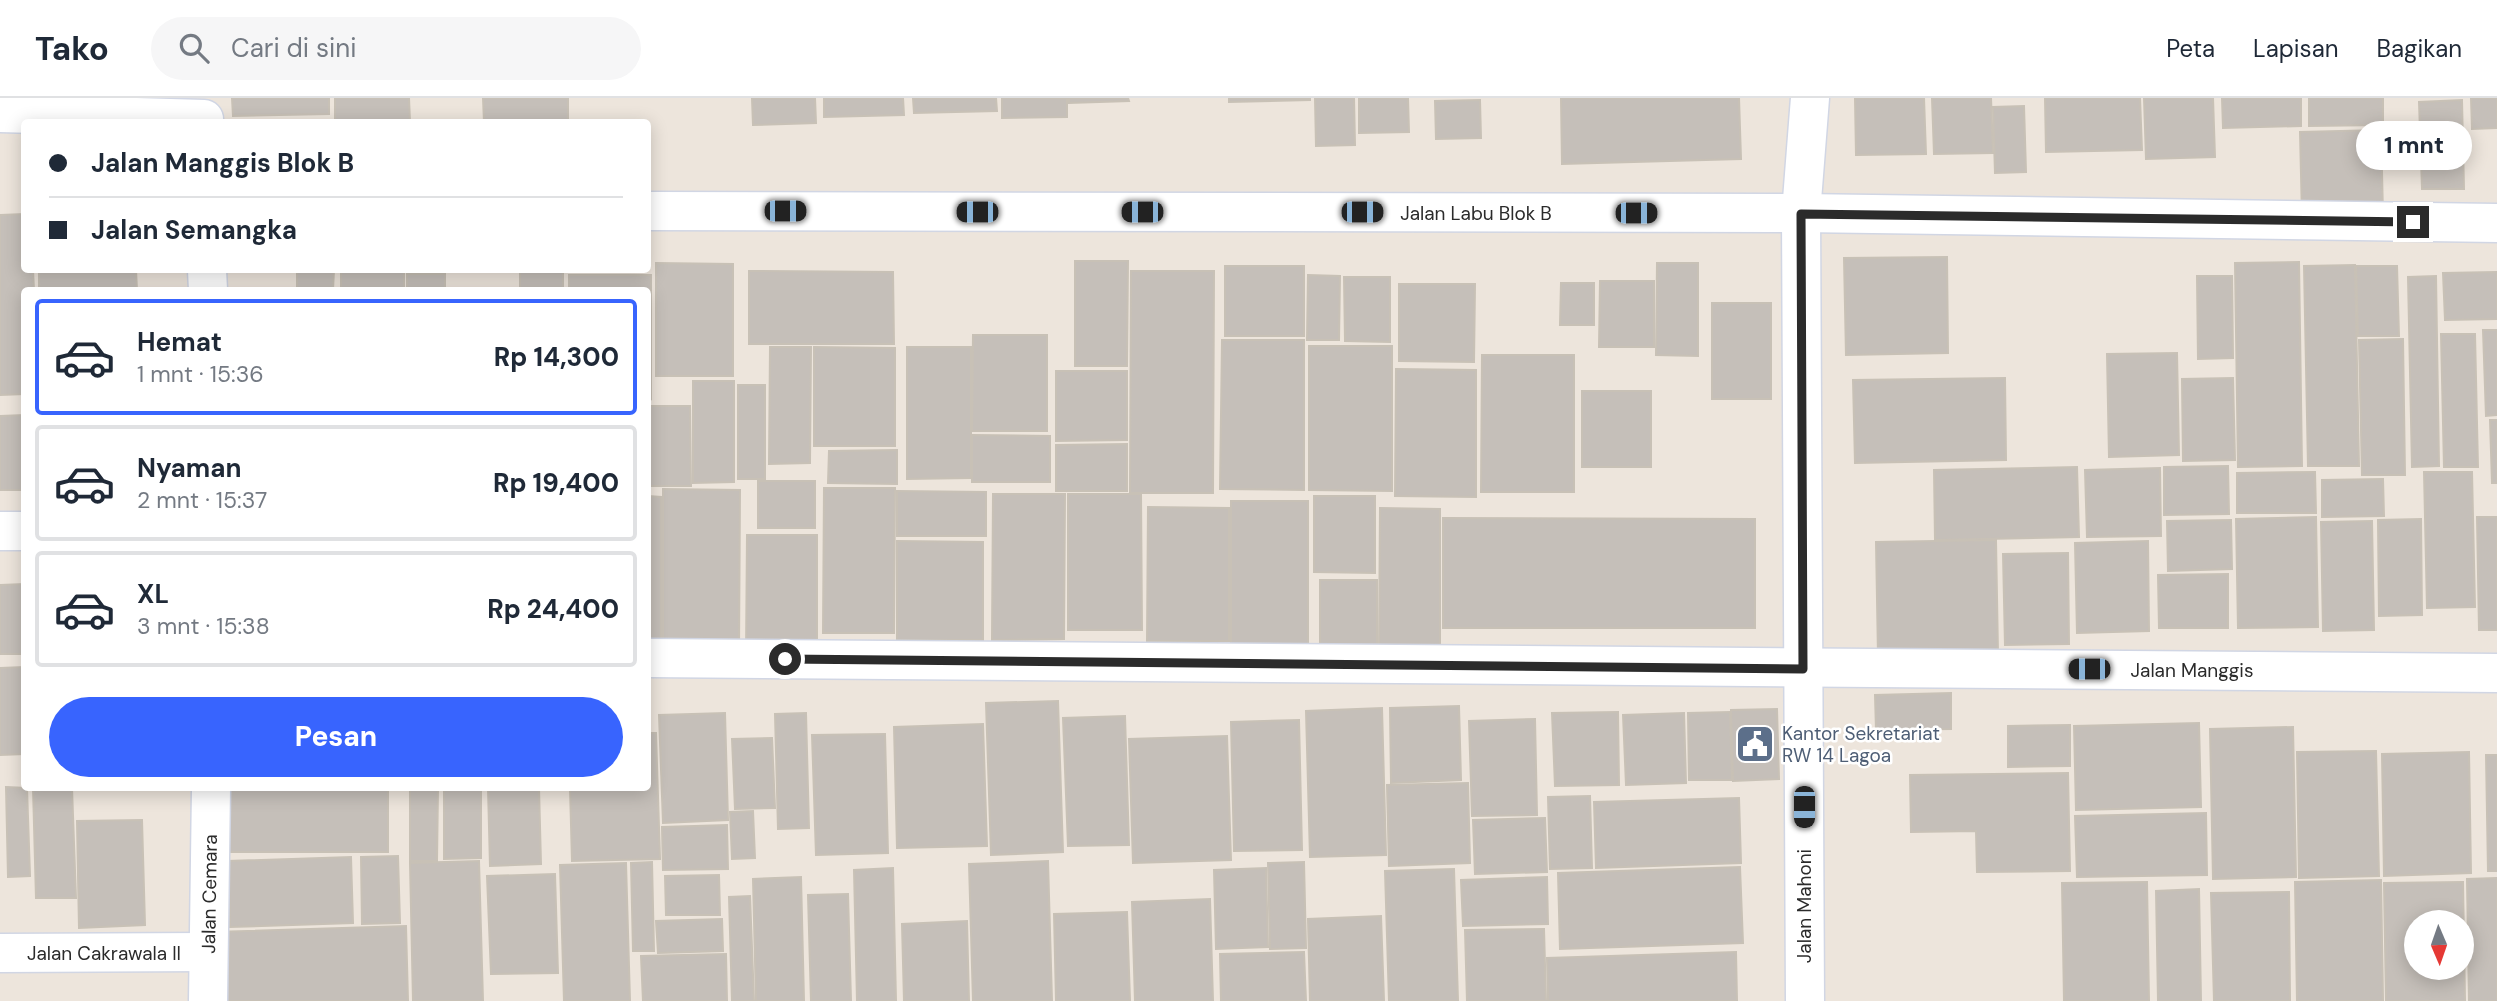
<!DOCTYPE html>
<html lang="id">
<meta charset="utf-8">
<style>
body{margin:0;font-family:"DM Sans",sans-serif;background:#f6f6f7;color:#1f2937;height:100vh;display:flex;flex-direction:column;font-size:26px;white-space:nowrap}
*{box-sizing:border-box;margin:0}
p{font-size:23px;color:#747a83}
.icon{flex:none;width:38px;height:38px;fill:none;stroke:currentColor;stroke-width:2;stroke-linecap:round;stroke-linejoin:round}
.map{position:relative;flex:1;overflow:hidden}
.drawer{position:absolute;left:21px;top:189px;width:630px;height:504px;display:flex;flex-direction:column;background:#fff;border-radius:7px;box-shadow:0 4px 18px #0003}
.drawer>*{flex:none}
.hud{position:absolute;left:21px;top:21px;width:630px;height:154px;border-radius:7px;box-shadow:0 4px 18px #0003;display:grid;align-content:center;height:154px;padding:0 28px;background:#fff}
.needle{width:46px;rotate:178deg}
.controls{position:absolute;left:2404px;top:812px;display:grid;gap:14px}
.controls a{display:grid;place-items:center;width:70px;height:70px;border-radius:50%;background:#fff;box-shadow:0 4px 18px #0003;font-size:35px}
.end{position:absolute;width:32px;height:32px;margin:-16px;border:9px solid #2b2b2b;background:#fff;box-shadow:0 0 0 4px #fff}
.from{border-radius:50%}
.bubble{position:absolute;height:49px;border-radius:24px;background:#fff;box-shadow:0 4px 18px #0003;font-size:23px;font-weight:800;line-height:49px;text-align:center}
.car{position:absolute;width:21px;height:42px;margin:-21px -10px;border-radius:9px;box-shadow:0 0 5px 2px #0007;background:linear-gradient(#222 24%,#8ab4d8 0 40%,#222 0 76%,#8ab4d8 0 86%,#222 0)}
.hud b{display:flex;align-items:center;gap:24px;height:66px;font-size:26px}
.hud b+b{border-top:2px solid #e0e1e3}
.hud i{width:18px;height:18px;background:#1f2937}
ul{padding:12px 0 0;list-style:none}
li{display:flex;align-items:center;gap:21px;height:116px;margin:0 14px 10px;padding:0 14px;border:4px solid #e0e1e3;border-radius:7px}
li div{flex:1}
li b{display:block;font-size:26px}
li em{font-style:normal;font-weight:800}
li.current{border-color:#3864fe}
li>.icon{width:63px;height:63px;stroke-width:1.5}
.primary-button{display:flex;gap:14px;margin-top:auto;padding:14px 28px}
.primary-button a{flex:1;height:80px;border-radius:42px;background:#3864fe;color:#fff;font-size:28px;font-weight:800;line-height:80px;text-align:center}
header{display:flex;align-items:center;gap:42px;box-sizing:border-box;height:98px;padding:0 35px;background:#fff;border-bottom:2px solid #e0e1e3}
header strong{font-size:33px}
nav{display:flex;gap:38px;margin-inline-start:auto;font-size:24px}
.search{width:490px;height:63px;background:#f6f6f7;display:flex;align-items:center;gap:18px;box-sizing:border-box;padding:0 24px;border-radius:38px;color:#747a83;font-size:26px}
.map>svg:first-child{display:block}
.building{fill:#c5bfb9;stroke:#c8c1b6;stroke-width:2;fill-rule:evenodd}
.lines{fill:none;stroke-linecap:round;stroke-linejoin:round}
.street-casing{stroke:#d1d6e4;stroke-width:41}
.street{stroke:#fff;stroke-width:38}
.route{stroke:#2b2b2b;stroke-width:9}
.labels{text-anchor:middle;stroke-width:5;stroke-linejoin:round;paint-order:stroke}
.street-label{font-size:19px;fill:#2b2b2b;stroke:#fff}
.service-label{font-size:19px;fill:#4e5e75;stroke:#fff;text-anchor:start}
</style>
<header>
<strong>Tako</strong>
<div class="search"><svg class="icon" aria-label="search" viewBox="0 0 24 24"><circle cx="10" cy="10" r="6"/><path d="M15 15l6 6"/></svg>Cari di sini</div>
<nav><a>Peta</a><a>Lapisan</a><a>Bagikan</a></nav>
</header>
<div class="map">
<svg width="2497" height="903" viewBox="0 0 2497 903">
<rect width="100%" height="100%" fill="#ede5dc"/>
<g class="building">
<path d="M 232,0 L 329,0 L 329,16 L 233,18 Z"/>
<path d="M 335,0 L 409,0 L 410,24 L 335,24 Z"/>
<path d="M 483,0 L 568,0 L 568,24 L 484,24 Z"/>
<path d="M 752,0 L 815,0 L 816,25 L 753,27 Z"/>
<path d="M 824,0 L 903,0 L 904,17 L 824,19 Z"/>
<path d="M 913,0 L 996,0 L 997,13 L 914,15 Z"/>
<path d="M 1002,0 L 1067,0 L 1067,19 L 1002,20 Z"/>
<path d="M 1069,0 L 1128,0 L 1129,3 L 1069,5 Z"/>
<path d="M 1229,0 L 1310,0 L 1310,2 L 1229,4 Z"/>
<path d="M 1315,0 L 1354,0 L 1355,47 L 1316,48 Z"/>
<path d="M 1359,0 L 1408,0 L 1409,34 L 1359,35 Z"/>
<path d="M 1561,0 L 1739,0 L 1741,61 L 1562,66 Z"/>
<path d="M 1855,0 L 1924,0 L 1926,56 L 1856,57 Z"/>
<path d="M 1932,0 L 1991,0 L 1993,55 L 1934,56 Z"/>
<path d="M 2045,0 L 2140,0 L 2142,52 L 2046,54 Z"/>
<path d="M 2144,0 L 2213,0 L 2215,59 L 2146,61 Z"/>
<path d="M 2222,0 L 2301,0 L 2301,28 L 2223,30 Z"/>
<path d="M 2309,0 L 2383,0 L 2383,27 L 2309,28 Z"/>
<path d="M 2471,0 L 2497,0 L 2497,30 L 2472,31 Z"/>
<path d="M 1480,2 L 1481,40 L 1436,41 L 1435,3 Z"/>
<path d="M 2462,2 L 2464,91 L 2422,91 L 2419,4 Z"/>
<path d="M 2024,8 L 2026,74 L 1995,75 L 1993,9 Z"/>
<path d="M 2381,32 L 2383,116 L 2302,119 L 2300,34 Z"/>
<path d="M 24,116 L 24,172 L 33,172 L 34,192 L 24,192 L 24,296 L 0,297 L 0,117 Z"/>
<path d="M 1947,159 L 1948,255 L 1846,257 L 1844,160 Z"/>
<path d="M 1075,163 L 1128,163 L 1127,268 L 1075,268 Z"/>
<path d="M 2299,164 L 2302,368 L 2238,369 L 2235,165 Z"/>
<path d="M 656,165 L 733,166 L 733,278 L 656,278 Z"/>
<path d="M 1657,165 L 1698,165 L 1698,258 L 1656,257 Z"/>
<path d="M 2355,167 L 2359,368 L 2308,368 L 2304,168 Z"/>
<rect x="1225" y="168" width="79" height="70"/>
<path d="M 2356,168 L 2397,168 L 2399,238 L 2358,238 Z"/>
<path d="M 39,172 L 136,172 L 137,192 L 39,192 Z"/>
<path d="M 334,172 L 333,192 L 297,192 L 297,173 Z"/>
<rect x="520" y="172" width="43" height="20"/>
<rect x="341" y="173" width="63" height="19"/>
<path d="M 749,173 L 893,174 L 894,246 L 749,246 Z"/>
<path d="M 1131,173 L 1214,173 L 1213,395 L 1130,395 Z"/>
<path d="M 2497,174 L 2497,221 L 2445,222 L 2443,175 Z"/>
<rect x="407" y="176" width="38" height="16"/>
<path d="M 569,177 L 651,177 L 651,301 L 648,300 L 648,192 L 569,192 Z"/>
<path d="M 1308,177 L 1340,178 L 1339,242 L 1307,242 Z"/>
<path d="M 2197,178 L 2232,178 L 2233,260 L 2198,261 Z"/>
<path d="M 2436,178 L 2439,368 L 2412,369 L 2408,179 Z"/>
<path d="M 1344,179 L 1390,179 L 1390,244 L 1345,243 Z"/>
<path d="M 1600,183 L 1654,183 L 1654,249 L 1599,249 Z"/>
<path d="M 1561,185 L 1594,185 L 1594,227 L 1560,227 Z"/>
<path d="M 1399,186 L 1475,186 L 1474,264 L 1399,263 Z"/>
<rect x="1712" y="205" width="59" height="96"/>
<path d="M 2483,232 L 2497,232 L 2497,317 L 2486,318 Z"/>
<path d="M 2441,236 L 2475,236 L 2478,369 L 2444,369 Z"/>
<path d="M 973,237 L 1047,237 L 1047,333 L 972,333 Z"/>
<path d="M 2403,241 L 2405,377 L 2362,377 L 2359,242 Z"/>
<path d="M 1222,242 L 1304,242 L 1304,392 L 1220,391 Z"/>
<path d="M 1309,248 L 1392,248 L 1392,393 L 1309,392 Z"/>
<path d="M 770,249 L 811,249 L 810,365 L 769,366 Z"/>
<path d="M 814,249 L 895,250 L 895,348 L 814,348 Z"/>
<path d="M 907,249 L 971,249 L 971,380 L 907,381 Z"/>
<path d="M 2177,255 L 2179,357 L 2109,359 L 2107,256 Z"/>
<path d="M 1482,257 L 1574,257 L 1574,394 L 1481,394 Z"/>
<path d="M 1396,271 L 1476,272 L 1476,399 L 1395,398 Z"/>
<path d="M 1056,273 L 1127,273 L 1127,342 L 1056,343 Z"/>
<path d="M 2005,280 L 2006,362 L 1855,365 L 1853,282 Z"/>
<path d="M 2233,280 L 2235,362 L 2183,363 L 2182,281 Z"/>
<path d="M 693,283 L 734,283 L 734,384 L 693,385 Z"/>
<rect x="738" y="287" width="27" height="94"/>
<rect x="1582" y="293" width="69" height="76"/>
<path d="M 648,308 L 690,308 L 691,388 L 648,388 Z"/>
<path d="M 24,317 L 24,392 L 0,392 L 0,318 Z"/>
<path d="M 2490,322 L 2497,322 L 2497,385 L 2492,385 Z"/>
<path d="M 972,337 L 1050,338 L 1050,384 L 972,384 Z"/>
<path d="M 1127,346 L 1127,393 L 1056,393 L 1056,347 Z"/>
<path d="M 897,352 L 897,386 L 828,385 L 829,353 Z"/>
<path d="M 2228,368 L 2229,416 L 2164,417 L 2164,369 Z"/>
<path d="M 2077,369 L 2079,439 L 1935,442 L 1934,372 Z"/>
<path d="M 2160,370 L 2161,438 L 2087,439 L 2085,372 Z"/>
<path d="M 2315,374 L 2316,415 L 2237,415 L 2237,375 Z"/>
<path d="M 2424,374 L 2472,374 L 2475,509 L 2427,510 Z"/>
<path d="M 2383,381 L 2384,418 L 2322,419 L 2322,382 Z"/>
<rect x="758" y="383" width="57" height="47"/>
<path d="M 824,390 L 895,390 L 894,535 L 823,535 Z"/>
<path d="M 663,391 L 740,392 L 739,553 L 663,553 Z"/>
<path d="M 897,393 L 986,394 L 986,438 L 897,438 Z"/>
<path d="M 993,396 L 1065,396 L 1064,541 L 992,542 Z"/>
<path d="M 1068,396 L 1141,396 L 1142,532 L 1068,532 Z"/>
<path d="M 648,398 L 661,399 L 661,546 L 648,546 Z"/>
<path d="M 1314,398 L 1375,398 L 1375,475 L 1314,474 Z"/>
<rect x="1231" y="403" width="77" height="145"/>
<path d="M 1148,409 L 1229,410 L 1229,543 L 1147,543 Z"/>
<path d="M 1380,410 L 1440,411 L 1440,552 L 1379,551 Z"/>
<path d="M 2316,419 L 2318,529 L 2238,530 L 2236,421 Z"/>
<path d="M 2477,419 L 2497,419 L 2497,532 L 2479,532 Z"/>
<path d="M 1443,420 L 1755,421 L 1755,530 L 1443,530 Z"/>
<path d="M 2421,421 L 2422,517 L 2379,518 L 2378,422 Z"/>
<path d="M 2231,422 L 2232,471 L 2168,473 L 2167,423 Z"/>
<path d="M 2372,423 L 2374,532 L 2323,533 L 2321,424 Z"/>
<path d="M 747,437 L 817,437 L 817,559 L 746,559 Z"/>
<path d="M 1996,442 L 1998,556 L 1878,558 L 1876,444 Z"/>
<path d="M 897,443 L 983,444 L 983,542 L 897,542 Z"/>
<path d="M 2148,443 L 2149,533 L 2077,535 L 2075,445 Z"/>
<path d="M 2068,455 L 2069,546 L 2005,547 L 2003,456 Z"/>
<path d="M 2228,476 L 2228,530 L 2159,530 L 2158,477 Z"/>
<rect x="1320" y="482" width="57" height="77"/>
<path d="M 24,486 L 24,556 L 0,556 L 0,487 Z"/>
<path d="M 24,569 L 24,656 L 0,657 L 0,570 Z"/>
<path d="M 1951,595 L 1951,631 L 1876,632 L 1875,597 Z"/>
<path d="M 1058,603 L 1063,754 L 991,757 L 986,605 Z"/>
<path d="M 1459,608 L 1461,682 L 1391,685 L 1390,610 Z"/>
<path d="M 1382,610 L 1386,757 L 1310,759 L 1306,613 Z"/>
<path d="M 1777,611 L 1779,681 L 1733,683 L 1731,612 Z"/>
<path d="M 1618,614 L 1619,687 L 1555,688 L 1552,615 Z"/>
<path d="M 1730,614 L 1732,682 L 1689,682 L 1688,615 Z"/>
<path d="M 725,615 L 728,722 L 663,725 L 659,617 Z"/>
<path d="M 806,615 L 809,730 L 778,731 L 775,616 Z"/>
<path d="M 1684,615 L 1686,685 L 1626,687 L 1623,617 Z"/>
<path d="M 1125,618 L 1129,747 L 1068,748 L 1063,620 Z"/>
<path d="M 1535,621 L 1537,717 L 1472,718 L 1469,623 Z"/>
<path d="M 1299,622 L 1302,752 L 1234,753 L 1231,624 Z"/>
<path d="M 2199,625 L 2201,709 L 2076,712 L 2074,628 Z"/>
<path d="M 983,626 L 987,748 L 897,750 L 894,629 Z"/>
<path d="M 2070,627 L 2070,668 L 2008,669 L 2008,628 Z"/>
<path d="M 2293,629 L 2296,779 L 2213,781 L 2210,631 Z"/>
<path d="M 648,635 L 656,635 L 660,761 L 572,763 L 570,690 L 648,690 Z"/>
<path d="M 885,636 L 888,755 L 816,757 L 812,637 Z"/>
<path d="M 1227,638 L 1231,762 L 1133,765 L 1129,641 Z"/>
<path d="M 772,640 L 775,710 L 735,711 L 732,641 Z"/>
<path d="M 2376,653 L 2379,778 L 2299,780 L 2297,654 Z"/>
<path d="M 2469,654 L 2471,775 L 2384,778 L 2382,656 Z"/>
<path d="M 2486,657 L 2497,657 L 2497,773 L 2488,773 Z"/>
<path d="M 2068,675 L 2070,773 L 1977,774 L 1976,733 L 1911,734 L 1910,677 Z"/>
<path d="M 1468,685 L 1470,765 L 1389,768 L 1387,687 Z"/>
<path d="M 6,689 L 27,690 L 30,778 L 8,779 Z"/>
<path d="M 33,690 L 72,690 L 76,800 L 36,800 Z"/>
<path d="M 229,690 L 388,690 L 388,754 L 228,754 Z"/>
<path d="M 410,690 L 438,690 L 437,763 L 410,763 Z"/>
<path d="M 444,690 L 481,690 L 481,760 L 444,761 Z"/>
<path d="M 488,690 L 539,690 L 541,766 L 490,768 Z"/>
<path d="M 1590,698 L 1592,770 L 1550,771 L 1548,699 Z"/>
<path d="M 1739,700 L 1741,765 L 1596,770 L 1594,704 Z"/>
<path d="M 753,713 L 755,760 L 732,761 L 730,714 Z"/>
<path d="M 2206,715 L 2207,777 L 2077,779 L 2075,718 Z"/>
<path d="M 1545,720 L 1547,774 L 1475,776 L 1473,722 Z"/>
<path d="M 142,722 L 145,827 L 79,830 L 77,723 Z"/>
<path d="M 727,727 L 728,771 L 663,772 L 662,729 Z"/>
<path d="M 398,758 L 400,825 L 362,826 L 361,759 Z"/>
<path d="M 351,759 L 353,825 L 230,829 L 228,763 Z"/>
<path d="M 479,763 L 483,903 L 413,903 L 410,765 Z"/>
<path d="M 1048,763 L 1052,903 L 973,903 L 969,766 Z"/>
<path d="M 652,764 L 654,853 L 633,853 L 631,765 Z"/>
<path d="M 1304,764 L 1306,850 L 1270,851 L 1268,765 Z"/>
<path d="M 626,765 L 630,903 L 564,903 L 560,767 Z"/>
<path d="M 1740,769 L 1743,845 L 1560,851 L 1558,775 Z"/>
<path d="M 893,770 L 896,903 L 857,903 L 854,772 Z"/>
<path d="M 1266,770 L 1268,849 L 1216,851 L 1214,772 Z"/>
<path d="M 1454,771 L 1458,903 L 1389,903 L 1385,773 Z"/>
<path d="M 555,776 L 558,875 L 491,876 L 487,778 Z"/>
<path d="M 719,777 L 720,817 L 666,817 L 665,778 Z"/>
<path d="M 801,779 L 804,903 L 756,903 L 753,781 Z"/>
<path d="M 1547,779 L 1548,826 L 1463,828 L 1461,782 Z"/>
<path d="M 2497,780 L 2497,903 L 2469,903 L 2467,781 Z"/>
<path d="M 2381,782 L 2383,903 L 2297,903 L 2295,784 Z"/>
<path d="M 2147,784 L 2149,903 L 2064,903 L 2062,785 Z"/>
<path d="M 2463,784 L 2465,903 L 2386,903 L 2384,785 ZM 2417,824 L 2462,824 L 2462,870 L 2417,870 Z"/>
<path d="M 2199,791 L 2201,903 L 2158,903 L 2156,793 Z"/>
<path d="M 2289,794 L 2290,903 L 2214,903 L 2211,795 Z"/>
<path d="M 848,796 L 851,903 L 811,903 L 808,797 Z"/>
<path d="M 750,798 L 754,903 L 732,903 L 729,799 Z"/>
<path d="M 1210,801 L 1213,903 L 1135,903 L 1132,804 Z"/>
<path d="M 1127,814 L 1130,903 L 1056,903 L 1054,816 Z"/>
<path d="M 1381,818 L 1384,903 L 1310,903 L 1308,821 Z"/>
<path d="M 722,821 L 723,853 L 658,855 L 656,823 Z"/>
<path d="M 967,823 L 969,903 L 904,903 L 902,826 Z"/>
<path d="M 406,828 L 408,903 L 217,903 L 215,834 Z"/>
<path d="M 1544,831 L 1546,903 L 1467,903 L 1465,832 Z"/>
<path d="M 1304,854 L 1306,903 L 1221,903 L 1220,856 Z"/>
<path d="M 1736,854 L 1737,903 L 1548,903 L 1547,860 Z"/>
<path d="M 726,856 L 727,903 L 643,903 L 641,858 Z"/>
</g>
<g class="lines">
<defs>
<g id="street">
<path d="M 0,15 L 204,21"/>
<path d="M 648,113 L 1801,115 L 2497,125"/>
<path d="M 207,172 L 208,192"/>
<path d="M 0,433 L 24,433"/>
<path d="M 648,560 L 2497,575"/>
<path d="M 0,855 L 207,854"/>
<path d="M 208,903 L 211,690"/>
<path d="M 1805,903 L 1801,115 L 1810,0"/>
</g>
</defs>
<use href="#street" class="street-casing"/>
<use href="#street" class="street"/>
</g>
<g class="lines">
<path class="route" d="M 785,561 L 1803,571 L 1801,116 L 2413,124"/>
</g>
<defs>
<symbol id="civic-square" viewBox="-11 -11 22 22"><rect x="-9" y="-9" width="18" height="18" rx="4" fill="#5c6f8a" stroke="#fff"/><path d="M-.6-6.5H3V-4.5H.6V-3L4-1V1h2V6H-6V1h2V-1L-.6-3ZM-1.2 2.5V6h2.4V2.5Z" fill="#fff"/></symbol>
</defs>
<g fill-rule="evenodd">
<use href="#civic-square" x="1733" y="624" width="44" height="44"/>
</g>
<g class="labels">
<g class="street-label">
<text x="1476" y="122">Jalan Labu Blok B</text>
<text x="2192" y="579">Jalan Manggis</text>
<text transform="translate(209 796) rotate(-89)" y="7">Jalan Cemara</text>
<text transform="translate(1804 808) rotate(-90)" y="7">Jalan Mahoni</text>
<text x="104" y="862">Jalan Cakrawala II</text>
</g>
<g class="service-label">
<text x="1782" y="642">Kantor Sekretariat<tspan x="1782" dy="22">RW 14 Lagoa</tspan></text>
</g>
</g>
</svg>
<div class="controls">
<a><svg class="needle" viewBox="-14 -14 28 28"><path d="M0-13l5 13h-10z" fill="#e53935"/><path d="M0 13l5-13h-10z" fill="#747a83"/></svg></a>
</div>
<i class="end from" style="left:785px;top:561px"></i>
<i class="end" style="left:2413px;top:124px"></i>
<div class="bubble" style="left:2356px;top:23px;width:116px">1 mnt</div>
<i class="car" style="left:785px;top:113px;rotate:90deg"></i>
<i class="car" style="left:977px;top:114px;rotate:270deg"></i>
<i class="car" style="left:1142px;top:114px;rotate:270deg"></i>
<i class="car" style="left:1362px;top:114px;rotate:90deg"></i>
<i class="car" style="left:1636px;top:115px;rotate:90deg"></i>
<i class="car" style="left:2089px;top:571px;rotate:270deg"></i>
<i class="car" style="left:1804px;top:709px;rotate:180deg"></i>
<div class="hud">
<b><i class="from"></i>Jalan Manggis Blok B</b>
<b><i></i>Jalan Semangka</b>
</div>
<section class="drawer">
<ul>
<li class="current"><svg class="icon" aria-label="car" viewBox="0 0 24 24"><path d="M5 17H2v-5l4-1 3-4h7l3 4 3 1v5h-3M9 17h6M6 11h13"/><circle cx="7" cy="17" r="2"/><circle cx="17" cy="17" r="2"/></svg><div><b>Hemat</b><p>1 mnt · 15:36</p></div><em>Rp 14,300</em></li>
<li><svg class="icon" aria-label="car" viewBox="0 0 24 24"><path d="M5 17H2v-5l4-1 3-4h7l3 4 3 1v5h-3M9 17h6M6 11h13"/><circle cx="7" cy="17" r="2"/><circle cx="17" cy="17" r="2"/></svg><div><b>Nyaman</b><p>2 mnt · 15:37</p></div><em>Rp 19,400</em></li>
<li><svg class="icon" aria-label="car" viewBox="0 0 24 24"><path d="M5 17H2v-5l4-1 3-4h7l3 4 3 1v5h-3M9 17h6M6 11h13"/><circle cx="7" cy="17" r="2"/><circle cx="17" cy="17" r="2"/></svg><div><b>XL</b><p>3 mnt · 15:38</p></div><em>Rp 24,400</em></li>
</ul>
<div class="primary-button"><a>Pesan</a></div>
</section>
</div>
